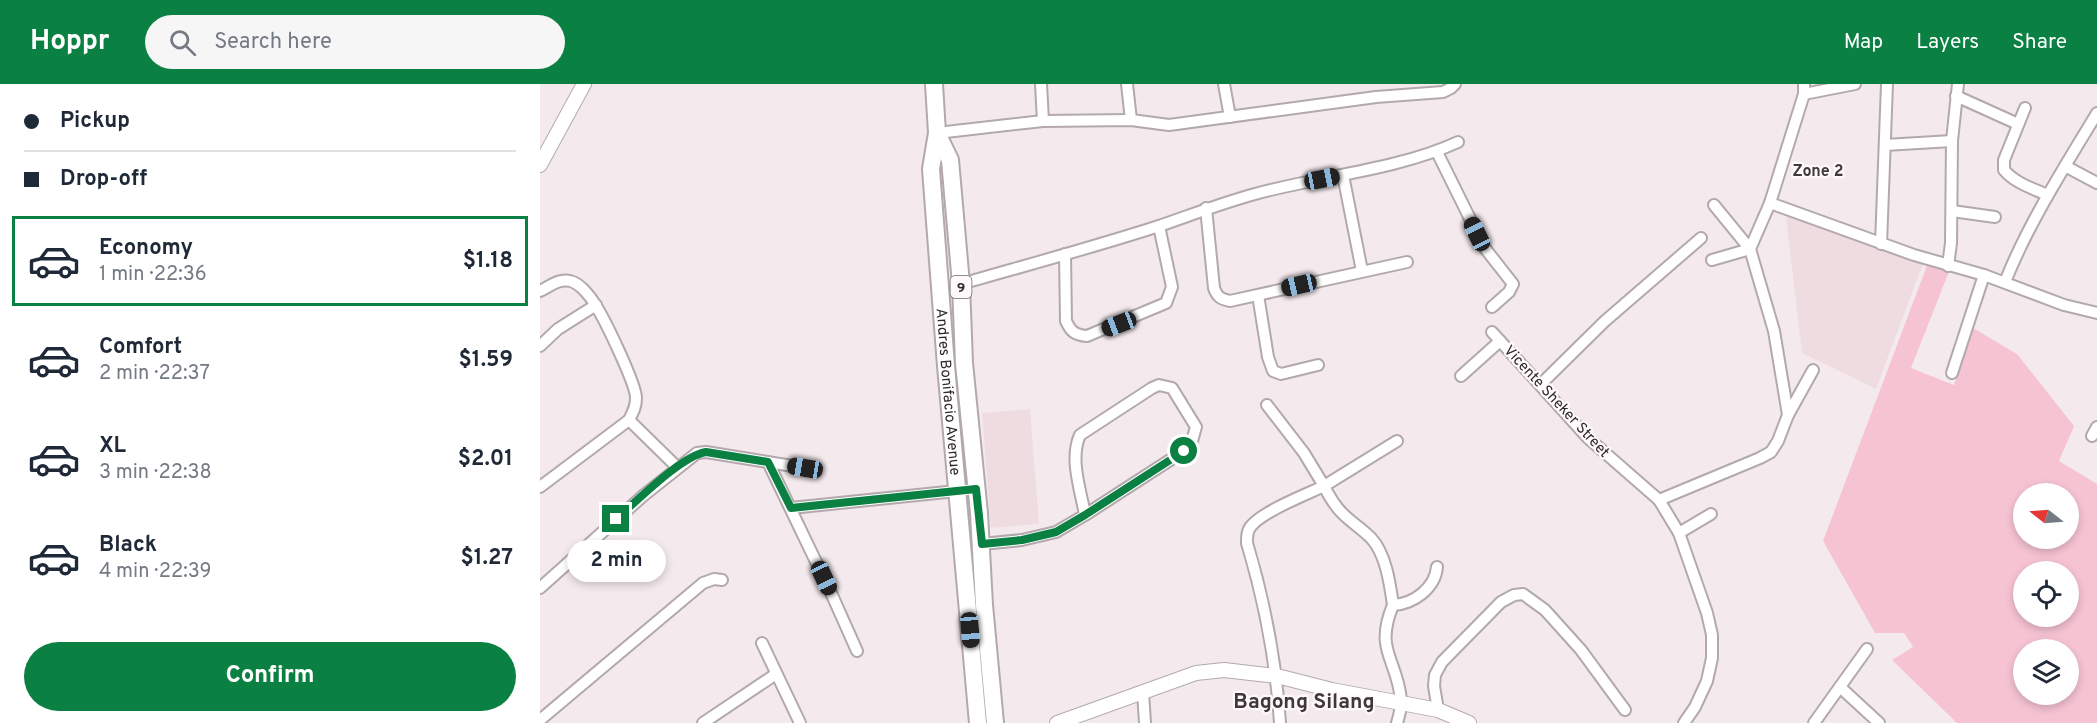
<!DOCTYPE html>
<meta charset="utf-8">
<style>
body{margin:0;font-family:Overpass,sans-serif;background:#f6f6f7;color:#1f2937;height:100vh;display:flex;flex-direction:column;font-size:22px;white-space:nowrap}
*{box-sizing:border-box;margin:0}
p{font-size:20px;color:#747a83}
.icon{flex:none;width:33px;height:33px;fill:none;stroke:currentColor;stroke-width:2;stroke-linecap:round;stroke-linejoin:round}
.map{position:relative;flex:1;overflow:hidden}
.side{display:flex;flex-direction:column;background:#fff;width:540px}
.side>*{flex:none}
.top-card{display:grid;align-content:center;height:132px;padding:0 24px;background:#fff}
.needle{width:39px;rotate:287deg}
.fabs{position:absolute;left:1473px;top:399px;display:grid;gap:12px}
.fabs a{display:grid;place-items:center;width:66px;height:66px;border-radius:50%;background:#fff;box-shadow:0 3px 9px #0003;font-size:30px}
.end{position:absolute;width:27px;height:27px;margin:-14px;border:8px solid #0b8043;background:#fff;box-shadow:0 0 0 3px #fff}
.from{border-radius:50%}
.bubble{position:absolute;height:42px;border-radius:21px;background:#fff;box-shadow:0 3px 9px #0003;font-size:20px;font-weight:700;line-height:42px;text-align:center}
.car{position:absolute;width:18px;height:36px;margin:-18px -9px;border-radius:8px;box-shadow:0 0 4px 2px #0007;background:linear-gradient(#222 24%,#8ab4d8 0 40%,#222 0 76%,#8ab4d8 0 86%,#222 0)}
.top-card b{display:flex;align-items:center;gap:21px;height:57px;font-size:22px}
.top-card b+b{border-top:2px solid #e0e1e3}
.top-card i{width:15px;height:15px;background:#1f2937}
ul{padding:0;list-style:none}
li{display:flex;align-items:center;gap:18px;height:90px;margin:0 12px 9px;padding:0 12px;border:3px solid transparent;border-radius:0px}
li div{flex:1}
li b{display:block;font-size:22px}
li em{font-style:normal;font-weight:700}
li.current{border-color:#0b8043}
li>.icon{width:54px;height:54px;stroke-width:1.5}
.cta{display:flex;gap:12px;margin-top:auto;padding:12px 24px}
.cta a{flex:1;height:69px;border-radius:36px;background:#0b8043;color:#fff;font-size:24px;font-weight:700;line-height:69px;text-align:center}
header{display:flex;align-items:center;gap:36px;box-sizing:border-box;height:84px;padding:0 30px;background:#0b8043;color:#fff}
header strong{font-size:28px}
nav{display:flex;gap:33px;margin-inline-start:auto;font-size:21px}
.search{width:420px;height:54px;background:#f6f6f7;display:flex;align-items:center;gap:15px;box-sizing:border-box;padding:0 21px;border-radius:33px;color:#747a83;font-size:22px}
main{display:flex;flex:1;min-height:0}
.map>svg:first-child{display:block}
.built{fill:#eedce1}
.green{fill:#f6c3d3;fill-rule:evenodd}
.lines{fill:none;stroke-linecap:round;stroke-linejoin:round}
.minor-casing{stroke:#b3a9ac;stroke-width:14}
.tertiary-casing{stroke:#b3a9ac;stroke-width:16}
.trunk-casing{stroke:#b3a9ac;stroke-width:20}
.minor{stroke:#fff;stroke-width:10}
.tertiary{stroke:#fff;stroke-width:14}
.trunk{stroke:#fff;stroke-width:16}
.route{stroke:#0b8043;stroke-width:8}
.labels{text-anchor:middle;stroke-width:4.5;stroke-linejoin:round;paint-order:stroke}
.shield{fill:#fff9fa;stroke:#6b6768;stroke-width:1.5}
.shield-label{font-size:14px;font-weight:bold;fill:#2b2829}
.street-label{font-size:15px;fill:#2b2829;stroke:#fff9fa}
.neighbourhood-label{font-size:16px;font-weight:bold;fill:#40383a;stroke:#fff9fa}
.district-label{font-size:21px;font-weight:bold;fill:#40383a;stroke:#fff9fa}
</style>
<header>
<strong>Hoppr</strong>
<div class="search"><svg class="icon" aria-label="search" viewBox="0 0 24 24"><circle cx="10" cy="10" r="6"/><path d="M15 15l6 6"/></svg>Search here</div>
<nav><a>Map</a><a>Layers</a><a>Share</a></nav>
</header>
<main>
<section class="side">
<div class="top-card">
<b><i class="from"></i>Pickup</b>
<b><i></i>Drop-off</b>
</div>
<ul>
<li class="current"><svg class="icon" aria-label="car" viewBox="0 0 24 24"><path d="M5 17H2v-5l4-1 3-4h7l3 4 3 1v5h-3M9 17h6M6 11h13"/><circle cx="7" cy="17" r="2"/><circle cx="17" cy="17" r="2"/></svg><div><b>Economy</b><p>1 min · 22:36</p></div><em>$1.18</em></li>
<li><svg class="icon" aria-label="car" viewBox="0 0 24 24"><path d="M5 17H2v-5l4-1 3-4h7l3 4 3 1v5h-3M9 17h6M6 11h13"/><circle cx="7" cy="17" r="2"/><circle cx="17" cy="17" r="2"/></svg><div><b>Comfort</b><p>2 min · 22:37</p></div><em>$1.59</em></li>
<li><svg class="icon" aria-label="car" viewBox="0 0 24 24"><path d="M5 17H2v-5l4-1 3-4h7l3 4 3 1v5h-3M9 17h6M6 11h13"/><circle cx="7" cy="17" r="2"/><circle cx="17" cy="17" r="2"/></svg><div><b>XL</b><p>3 min · 22:38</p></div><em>$2.01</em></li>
<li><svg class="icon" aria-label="car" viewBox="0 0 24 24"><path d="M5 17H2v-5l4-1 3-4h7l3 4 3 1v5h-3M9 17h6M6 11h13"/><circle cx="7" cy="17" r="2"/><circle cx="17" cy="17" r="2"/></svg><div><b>Black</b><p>4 min · 22:39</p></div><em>$1.27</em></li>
</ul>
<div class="cta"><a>Confirm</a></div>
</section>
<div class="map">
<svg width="1557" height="639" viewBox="0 0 1557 639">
<rect width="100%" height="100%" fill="#f4eaed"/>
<g class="built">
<path d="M 1245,125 L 1384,177 L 1336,305 L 1262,269 Z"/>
<path d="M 490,325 L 499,440 L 451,444 L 442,329 Z"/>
</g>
<path class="green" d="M 1388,179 L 1410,185 L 1371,284 L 1414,301 L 1433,244 L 1477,270 L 1534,342 L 1519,377 L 1557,400 L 1557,639 L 1417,639 L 1352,576 L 1373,563 L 1364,549 L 1335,549 L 1283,457 ZM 1484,410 L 1528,410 L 1528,454 L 1484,454 ZM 1484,488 L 1528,488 L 1528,532 L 1484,532 ZM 1484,566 L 1528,566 L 1528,610 L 1484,610 Z"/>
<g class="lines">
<defs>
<g id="minor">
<path d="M 501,0 L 503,37"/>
<path d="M 587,0 L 591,36"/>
<path d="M 684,0 L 690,33"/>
<path d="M 1264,10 L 1315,0"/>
<path d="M 1416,12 L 1478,40"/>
<path d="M 1485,24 L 1464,76 L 1464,86 C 1475,99 1492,104 1507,111"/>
<path d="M 397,49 L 503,37 L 591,36 L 629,41 L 836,13 L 903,8 L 911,4 L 915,0"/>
<path d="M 1345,61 L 1412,57"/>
<path d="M 897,68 L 944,163 L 973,200 L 969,208 L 952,223"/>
<path d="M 1525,82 L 1557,99"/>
<path d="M 803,91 L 822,187"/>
<path d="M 1230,119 L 1374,171 L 1444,191 L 1524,221 L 1557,229"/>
<path d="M 666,124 L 674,204 C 677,213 681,215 690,217 L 867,178"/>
<path d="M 1412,127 L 1455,133"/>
<path d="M 1341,160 L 1347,0"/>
<path d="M 525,170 L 526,237 C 531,248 535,251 547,252 L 626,219 L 632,203 L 619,142"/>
<path d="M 1172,176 L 1210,165 L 1174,121"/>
<path d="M 1408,182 L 1411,159 L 1412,57 L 1418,0"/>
<path d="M 1465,198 C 1489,138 1524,84 1557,29"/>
<path d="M 421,200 C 487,181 554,163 619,142 C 651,131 682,119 715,110 C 780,92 857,86 918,58"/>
<path d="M 0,207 C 9,203 19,194 30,197 C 40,199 51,213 56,222 C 65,236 96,300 96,314 C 96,323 93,328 89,336 L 0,403"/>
<path d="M 718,211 L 728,273 L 733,287 L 741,290 L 778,281"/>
<path d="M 952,248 L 1048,354 L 1119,416 L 1139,449 L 1167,529 L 1172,551 L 1172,574 L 1167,597 L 1155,623 L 1144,639"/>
<path d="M 0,262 L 18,245 L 56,221"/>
<path d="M 1412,289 L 1444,191"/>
<path d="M 921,292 L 960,257"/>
<path d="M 1001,300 L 1065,237 L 1161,154"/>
<path d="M 727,321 L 764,369 L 784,402 C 765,411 726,426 712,441 C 707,446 707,452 707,459 C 725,519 736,576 740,639"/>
<path d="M 1248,331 L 1273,286"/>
<path d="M 89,336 L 137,383"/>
<path d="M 1552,352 L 1557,343"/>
<path d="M 228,378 L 292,511 L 317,567"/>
<path d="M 1119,416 L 1220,374 L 1231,368 L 1238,357 L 1248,331 L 1234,247 L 1210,165 L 1230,119 L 1264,10 L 1264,0"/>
<path d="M 251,424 L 436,405"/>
<path d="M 1139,449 L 1171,430"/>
<path d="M 442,460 L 482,456 L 516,448 L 545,431 L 644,367 L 652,357 L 656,343 L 632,304 L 619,301 L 612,304 L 540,351 C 529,375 541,407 545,431"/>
<path d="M 0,504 L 104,411 L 157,369 L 166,368 L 265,384"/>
<path d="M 853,521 C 850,500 846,470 831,454 C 822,445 811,438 802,429 C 794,421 789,412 784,402 L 857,357"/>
<path d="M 222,559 L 260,639"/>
<path d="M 1300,603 L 1339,639"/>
<path d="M 603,608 L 605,639"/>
<path d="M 898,626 L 894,602 L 895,591 L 902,578 L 961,518 L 974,511 L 983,510 L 1005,526 L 1041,566 L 1085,626"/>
<path d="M 0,636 L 163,499 L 174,495 L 182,496"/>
<path d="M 163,639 L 236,590"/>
<path d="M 857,639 C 859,632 862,623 861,616 C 857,574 834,567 853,521 C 874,520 895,504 897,483"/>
<path d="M 1274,639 L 1327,565"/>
</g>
<g id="tertiary">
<path d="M 0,81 L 44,0"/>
<path d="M 517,639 L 656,589 L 684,586 L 737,592 L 792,606 L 898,626 L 929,639"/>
</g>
<g id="trunk">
<path id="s1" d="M 394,0 L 397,49 L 391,85 L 406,282 L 438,639"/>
<path d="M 397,49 L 410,76 L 421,200 L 424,279 L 439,429 L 444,521 L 455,639"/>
</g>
</defs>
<use href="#minor" class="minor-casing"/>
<use href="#tertiary" class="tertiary-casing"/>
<use href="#trunk" class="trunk-casing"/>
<use href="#minor" class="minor"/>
<use href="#tertiary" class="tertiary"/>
<use href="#trunk" class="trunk"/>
</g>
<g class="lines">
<path class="route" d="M 76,435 C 97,417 141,372 166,368 L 228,378 L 251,424 L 436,405 L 442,460 L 482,456 L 516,448 L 545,431 L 644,367"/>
</g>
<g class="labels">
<rect class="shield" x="410.5" y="192" width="21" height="22" rx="4.5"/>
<g class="shield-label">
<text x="421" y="208">9</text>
</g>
<g class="street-label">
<text dy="5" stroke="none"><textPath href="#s1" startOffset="309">Andres Bonifacio Avenue</textPath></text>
<text transform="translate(1017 317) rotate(47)" y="5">Vicente Sheker Street</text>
</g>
<g class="neighbourhood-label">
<text x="1278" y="92">Zone 2</text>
</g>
<g class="district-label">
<text x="764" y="624">Bagong Silang</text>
</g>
</g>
</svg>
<div class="fabs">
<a><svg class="needle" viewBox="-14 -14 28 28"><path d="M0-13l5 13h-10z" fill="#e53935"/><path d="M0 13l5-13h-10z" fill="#747a83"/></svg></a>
<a><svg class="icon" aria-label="locate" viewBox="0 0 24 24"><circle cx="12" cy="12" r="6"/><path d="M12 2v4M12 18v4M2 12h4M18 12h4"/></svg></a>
<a><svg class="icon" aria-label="layers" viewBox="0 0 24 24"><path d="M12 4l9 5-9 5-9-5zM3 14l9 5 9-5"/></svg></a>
</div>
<i class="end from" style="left:644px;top:367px"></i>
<i class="end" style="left:76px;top:435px"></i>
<div class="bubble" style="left:27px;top:456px;width:99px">2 min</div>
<i class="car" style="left:782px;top:95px;rotate:79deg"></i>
<i class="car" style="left:937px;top:150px;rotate:334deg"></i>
<i class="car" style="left:759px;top:201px;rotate:257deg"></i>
<i class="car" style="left:579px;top:240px;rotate:249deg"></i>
<i class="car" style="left:265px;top:384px;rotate:279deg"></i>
<i class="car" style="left:284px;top:494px;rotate:155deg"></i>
<i class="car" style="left:430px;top:546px;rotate:175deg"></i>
</div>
</main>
